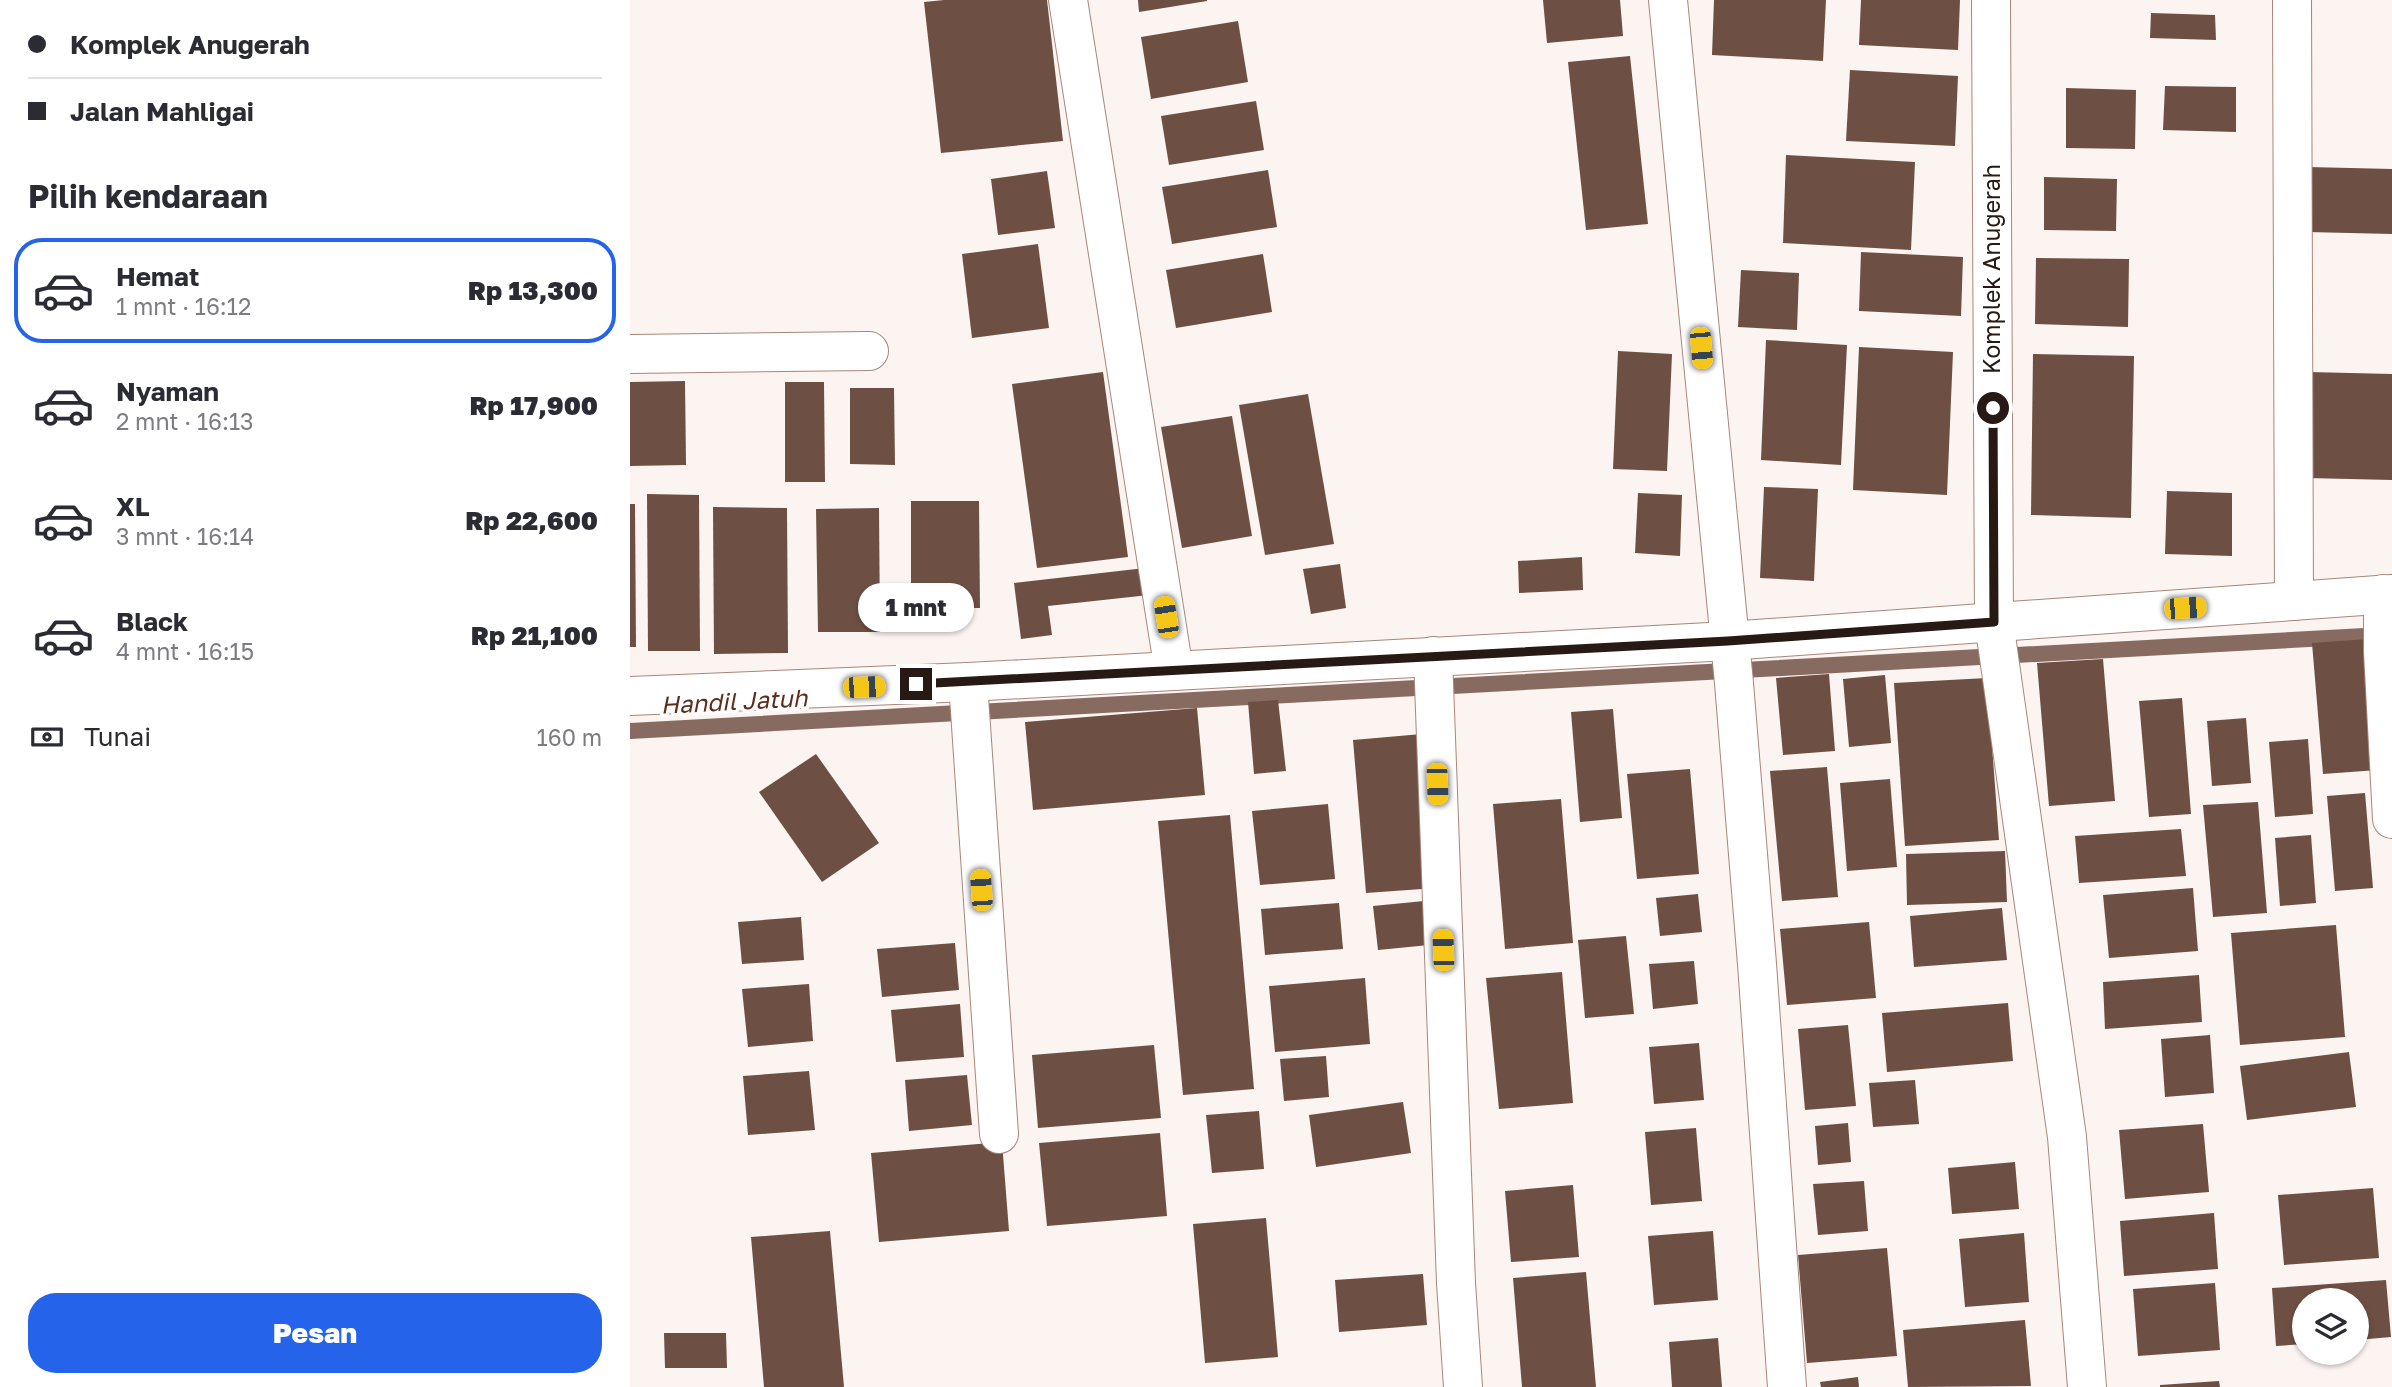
<!DOCTYPE html>
<html lang="id">
<meta charset="utf-8">
<style>
body{margin:0;font-family:"Golos Text",sans-serif;background:#f7f7f7;color:#2b2b33;height:100vh;display:flex;flex-direction:column;font-size:26px;white-space:nowrap}
*{box-sizing:border-box;margin:0}
p{font-size:23px;color:#7c7c81}
.icon{flex:none;width:38px;height:38px;fill:none;stroke:currentColor;stroke-width:2;stroke-linecap:round;stroke-linejoin:round}
.map{position:relative;flex:1;overflow:hidden}
.panel{display:flex;flex-direction:column;background:#fff;width:630px}
.panel>*{flex:none}
.banner{display:grid;align-content:center;height:154px;padding:0 28px;background:#fff}
.fabs{position:absolute;left:1662px;top:1288px;display:grid;gap:14px}
.fabs a{display:grid;place-items:center;width:77px;height:77px;border-radius:50%;background:#fff;box-shadow:0 2px 5px #0004;font-size:35px}
.end{position:absolute;width:32px;height:32px;margin:-16px;border:9px solid #271a15;background:#fff;box-shadow:0 0 0 4px #fff}
.from{border-radius:50%}
.bubble{position:absolute;height:49px;border-radius:24px;background:#fff;box-shadow:0 2px 5px #0004;font-size:23px;font-weight:800;line-height:49px;text-align:center}
.car{position:absolute;width:21px;height:42px;margin:-21px -10px;border-radius:9px;box-shadow:0 0 5px 2px #0007;background:linear-gradient(#f5c518 24%,#345 0 40%,#f5c518 0 76%,#345 0 86%,#f5c518 0)}
.banner b{display:flex;align-items:center;gap:24px;height:66px;font-size:26px}
.banner b+b{border-top:2px solid #e1e1e2}
.banner i{width:18px;height:18px;background:#2b2b33}
ul{padding:0;list-style:none}
li{display:flex;align-items:center;gap:21px;height:105px;margin:0 14px 10px;padding:0 14px;border:4px solid transparent;border-radius:28px}
li div{flex:1}
li b{display:block;font-size:26px}
li em{font-style:normal;font-weight:800}
li.on{border-color:#2563eb}
li>.icon{width:63px;height:63px;stroke-width:1.5}
h2{padding:0 28px;font-size:32px;line-height:84px}
.pay{display:flex;align-items:center;gap:18px;height:77px;padding:0 28px;font-size:26px}
.pay p{margin-inline-start:auto}
.cta{display:flex;gap:14px;margin-top:auto;padding:14px 28px}
.cta a{flex:1;height:80px;border-radius:28px;background:#2563eb;color:#fff;font-size:28px;font-weight:800;line-height:80px;text-align:center}
main{display:flex;flex:1;min-height:0}
.map>svg:first-child{display:block}
.lines{fill:none;stroke-linecap:round;stroke-linejoin:round}
.stream{stroke:#876a60;stroke-width:16}
.building{fill:#6e4f43}
.minor-casing{stroke:#a88679;stroke-width:40}
.minor{stroke:#fff;stroke-width:38}
.route{stroke:#271a15;stroke-width:9}
.labels{text-anchor:middle;stroke-width:7;stroke-linejoin:round;paint-order:stroke}
.street-label{font-size:23px;fill:#271a15;stroke:#fff}
.water-label{font-size:24px;font-style:italic;fill:#5e2d1a;stroke:#fff}
</style>
<main>
<section class="panel">
<div class="banner">
<b><i class="from"></i>Komplek Anugerah</b>
<b><i></i>Jalan Mahligai</b>
</div>
<h2>Pilih kendaraan</h2>
<ul>
<li class="on"><svg class="icon" aria-label="car" viewBox="0 0 24 24"><path d="M5 17H2v-5l4-1 3-4h7l3 4 3 1v5h-3M9 17h6M6 11h13"/><circle cx="7" cy="17" r="2"/><circle cx="17" cy="17" r="2"/></svg><div><b>Hemat</b><p>1 mnt · 16:12</p></div><em>Rp 13,300</em></li>
<li><svg class="icon" aria-label="car" viewBox="0 0 24 24"><path d="M5 17H2v-5l4-1 3-4h7l3 4 3 1v5h-3M9 17h6M6 11h13"/><circle cx="7" cy="17" r="2"/><circle cx="17" cy="17" r="2"/></svg><div><b>Nyaman</b><p>2 mnt · 16:13</p></div><em>Rp 17,900</em></li>
<li><svg class="icon" aria-label="car" viewBox="0 0 24 24"><path d="M5 17H2v-5l4-1 3-4h7l3 4 3 1v5h-3M9 17h6M6 11h13"/><circle cx="7" cy="17" r="2"/><circle cx="17" cy="17" r="2"/></svg><div><b>XL</b><p>3 mnt · 16:14</p></div><em>Rp 22,600</em></li>
<li><svg class="icon" aria-label="car" viewBox="0 0 24 24"><path d="M5 17H2v-5l4-1 3-4h7l3 4 3 1v5h-3M9 17h6M6 11h13"/><circle cx="7" cy="17" r="2"/><circle cx="17" cy="17" r="2"/></svg><div><b>Black</b><p>4 mnt · 16:15</p></div><em>Rp 21,100</em></li>
</ul>
<div class="pay"><svg class="icon" aria-label="cash" viewBox="0 0 24 24"><path d="M3 7h18v10H3z"/><circle cx="12" cy="12" r="2"/></svg>Tunai<p>160 m</p></div>
<div class="cta"><a>Pesan</a></div>
</section>
<div class="map">
<svg width="1762" height="1387" viewBox="0 0 1762 1387">
<rect width="100%" height="100%" fill="#fbf4f1"/>
<g class="lines">
<path class="stream" d="M 0,731 L 1753,635"/>
</g>
<g class="building">
<path d="M 314,0 L 417,0 L 433,141 L 311,153 L 294,2 Z"/>
<path d="M 508,0 L 577,0 L 577,1 L 509,12 Z"/>
<path d="M 913,0 L 990,0 L 993,36 L 917,43 Z"/>
<path d="M 1084,0 L 1196,0 L 1193,61 L 1082,55 Z"/>
<path d="M 1231,0 L 1330,0 L 1328,50 L 1229,45 Z"/>
<path d="M 1521,13 L 1585,15 L 1586,40 L 1520,38 Z"/>
<path d="M 608,21 L 618,82 L 521,99 L 511,37 Z"/>
<path d="M 1000,56 L 1018,224 L 956,230 L 938,62 Z"/>
<path d="M 1220,70 L 1328,76 L 1325,146 L 1216,141 Z"/>
<path d="M 1535,86 L 1606,87 L 1606,132 L 1533,130 Z"/>
<path d="M 1436,88 L 1506,90 L 1505,149 L 1436,148 Z"/>
<path d="M 626,101 L 634,150 L 539,165 L 531,116 Z"/>
<path d="M 1156,155 L 1285,162 L 1281,250 L 1153,243 Z"/>
<path d="M 1678,167 L 1762,169 L 1762,234 L 1677,232 Z"/>
<path d="M 638,170 L 647,227 L 542,244 L 532,187 Z"/>
<path d="M 417,171 L 425,228 L 368,235 L 361,179 Z"/>
<path d="M 1414,177 L 1487,179 L 1486,231 L 1414,230 Z"/>
<path d="M 408,244 L 419,328 L 342,338 L 332,254 Z"/>
<path d="M 1231,252 L 1333,257 L 1331,316 L 1229,311 Z"/>
<path d="M 633,254 L 642,312 L 546,328 L 536,270 Z"/>
<path d="M 1406,258 L 1499,259 L 1498,327 L 1405,324 Z"/>
<path d="M 1111,270 L 1169,273 L 1167,330 L 1108,327 Z"/>
<path d="M 1136,340 L 1217,345 L 1211,465 L 1131,460 Z"/>
<path d="M 1229,347 L 1323,352 L 1317,495 L 1223,490 Z"/>
<path d="M 988,351 L 1042,354 L 1037,471 L 983,469 Z"/>
<path d="M 1403,354 L 1504,356 L 1501,518 L 1401,515 Z"/>
<path d="M 473,372 L 498,557 L 407,568 L 382,384 Z"/>
<path d="M 1679,372 L 1762,374 L 1762,480 L 1677,478 Z"/>
<path d="M 55,381 L 56,465 L 0,466 L 0,382 Z"/>
<path d="M 155,382 L 194,382 L 195,482 L 155,482 Z"/>
<path d="M 220,388 L 264,388 L 265,465 L 220,464 Z"/>
<path d="M 678,394 L 704,544 L 635,555 L 609,405 Z"/>
<path d="M 602,416 L 622,536 L 552,548 L 531,427 Z"/>
<path d="M 1134,487 L 1188,489 L 1184,581 L 1130,578 Z"/>
<path d="M 1537,491 L 1602,493 L 1602,556 L 1535,554 Z"/>
<path d="M 1008,493 L 1052,495 L 1050,556 L 1005,553 Z"/>
<path d="M 17,494 L 69,495 L 70,651 L 18,651 Z"/>
<path d="M 281,501 L 349,501 L 350,608 L 281,608 Z"/>
<path d="M 0,504 L 5,504 L 6,647 L 0,647 Z"/>
<path d="M 83,507 L 157,508 L 158,653 L 84,654 Z"/>
<path d="M 249,508 L 250,632 L 188,632 L 186,509 Z"/>
<path d="M 952,557 L 953,590 L 889,593 L 888,561 Z"/>
<path d="M 710,564 L 716,608 L 681,614 L 673,569 Z"/>
<path d="M 515,568 L 519,595 L 418,606 L 422,635 L 391,639 L 384,583 Z"/>
<path d="M 1738,639 L 1748,770 L 1693,774 L 1682,643 Z"/>
<path d="M 1473,659 L 1485,801 L 1419,806 L 1407,663 Z"/>
<path d="M 1199,674 L 1205,751 L 1153,755 L 1146,678 Z"/>
<path d="M 1255,675 L 1261,743 L 1219,747 L 1213,679 Z"/>
<path d="M 1357,678 L 1369,840 L 1275,846 L 1264,683 Z"/>
<path d="M 1552,698 L 1561,814 L 1519,817 L 1509,701 Z"/>
<path d="M 648,700 L 656,771 L 624,774 L 618,702 Z"/>
<path d="M 567,708 L 575,795 L 403,810 L 395,722 Z"/>
<path d="M 983,709 L 992,818 L 950,822 L 941,712 Z"/>
<path d="M 1616,718 L 1621,783 L 1582,786 L 1577,721 Z"/>
<path d="M 792,734 L 806,888 L 736,893 L 723,740 Z"/>
<path d="M 1678,739 L 1683,814 L 1645,817 L 1639,742 Z"/>
<path d="M 186,754 L 249,843 L 192,882 L 129,792 Z"/>
<path d="M 1197,767 L 1208,897 L 1152,901 L 1140,771 Z"/>
<path d="M 1060,769 L 1069,874 L 1007,879 L 997,774 Z"/>
<path d="M 1260,779 L 1267,867 L 1217,871 L 1210,783 Z"/>
<path d="M 1735,793 L 1743,888 L 1705,891 L 1697,796 Z"/>
<path d="M 931,799 L 943,943 L 875,949 L 863,804 Z"/>
<path d="M 1628,802 L 1637,913 L 1583,917 L 1573,805 Z"/>
<path d="M 698,804 L 705,879 L 630,885 L 622,811 Z"/>
<path d="M 600,815 L 624,1089 L 553,1095 L 528,821 Z"/>
<path d="M 1551,829 L 1556,876 L 1449,883 L 1445,836 Z"/>
<path d="M 1681,835 L 1686,903 L 1650,906 L 1645,838 Z"/>
<path d="M 1375,851 L 1377,902 L 1277,905 L 1276,854 Z"/>
<path d="M 1563,888 L 1568,951 L 1479,958 L 1473,895 Z"/>
<path d="M 1068,894 L 1072,932 L 1030,936 L 1026,898 Z"/>
<path d="M 794,901 L 799,945 L 748,950 L 743,906 Z"/>
<path d="M 709,903 L 713,949 L 635,955 L 631,909 Z"/>
<path d="M 1372,908 L 1377,960 L 1284,967 L 1280,916 Z"/>
<path d="M 171,917 L 174,960 L 112,964 L 108,922 Z"/>
<path d="M 1239,922 L 1246,998 L 1157,1005 L 1150,929 Z"/>
<path d="M 1706,925 L 1715,1037 L 1610,1045 L 1601,933 Z"/>
<path d="M 996,936 L 1004,1014 L 955,1018 L 948,940 Z"/>
<path d="M 325,943 L 329,990 L 252,997 L 247,949 Z"/>
<path d="M 1064,961 L 1068,1004 L 1023,1009 L 1019,964 Z"/>
<path d="M 932,972 L 943,1103 L 869,1109 L 856,978 Z"/>
<path d="M 1569,975 L 1572,1022 L 1475,1029 L 1473,982 Z"/>
<path d="M 735,978 L 740,1044 L 645,1052 L 639,986 Z"/>
<path d="M 179,984 L 183,1041 L 118,1047 L 112,989 Z"/>
<path d="M 1378,1003 L 1383,1061 L 1257,1072 L 1252,1013 Z"/>
<path d="M 330,1004 L 334,1057 L 266,1062 L 261,1010 Z"/>
<path d="M 1218,1025 L 1226,1106 L 1175,1110 L 1168,1029 Z"/>
<path d="M 1580,1035 L 1584,1093 L 1535,1097 L 1531,1039 Z"/>
<path d="M 1069,1043 L 1074,1100 L 1024,1104 L 1019,1047 Z"/>
<path d="M 524,1045 L 531,1118 L 408,1128 L 402,1055 Z"/>
<path d="M 1719,1052 L 1726,1107 L 1617,1120 L 1610,1066 Z"/>
<path d="M 696,1056 L 699,1097 L 654,1101 L 650,1059 Z"/>
<path d="M 179,1071 L 185,1130 L 118,1135 L 113,1076 Z"/>
<path d="M 337,1075 L 342,1125 L 279,1131 L 275,1080 Z"/>
<path d="M 1285,1080 L 1289,1124 L 1243,1127 L 1239,1083 Z"/>
<path d="M 773,1102 L 781,1153 L 686,1167 L 679,1115 Z"/>
<path d="M 629,1111 L 634,1169 L 582,1173 L 576,1115 Z"/>
<path d="M 1218,1123 L 1221,1162 L 1188,1165 L 1185,1126 Z"/>
<path d="M 1573,1124 L 1579,1192 L 1495,1199 L 1489,1130 Z"/>
<path d="M 1066,1128 L 1072,1201 L 1021,1205 L 1015,1132 Z"/>
<path d="M 530,1133 L 537,1216 L 417,1226 L 409,1143 Z"/>
<path d="M 372,1142 L 379,1231 L 249,1242 L 241,1153 Z"/>
<path d="M 1385,1162 L 1389,1209 L 1322,1214 L 1318,1168 Z"/>
<path d="M 1234,1181 L 1238,1231 L 1188,1235 L 1183,1184 Z"/>
<path d="M 943,1185 L 949,1257 L 881,1262 L 875,1191 Z"/>
<path d="M 1743,1188 L 1749,1258 L 1654,1265 L 1648,1195 Z"/>
<path d="M 1584,1213 L 1588,1269 L 1494,1276 L 1490,1221 Z"/>
<path d="M 636,1218 L 648,1357 L 575,1363 L 563,1224 Z"/>
<path d="M 200,1231 L 214,1387 L 134,1387 L 121,1237 Z"/>
<path d="M 1083,1231 L 1088,1300 L 1024,1305 L 1018,1236 Z"/>
<path d="M 1394,1233 L 1399,1302 L 1335,1307 L 1329,1239 Z"/>
<path d="M 1257,1248 L 1267,1356 L 1177,1363 L 1168,1255 Z"/>
<path d="M 956,1272 L 966,1387 L 892,1387 L 883,1278 Z"/>
<path d="M 793,1274 L 797,1325 L 709,1332 L 705,1280 Z"/>
<path d="M 1756,1280 L 1761,1337 L 1727,1340 L 1727,1300 L 1675,1300 L 1675,1344 L 1646,1346 L 1642,1288 Z"/>
<path d="M 1585,1283 L 1590,1350 L 1508,1356 L 1503,1289 Z"/>
<path d="M 1395,1320 L 1401,1386 L 1278,1387 L 1273,1330 Z"/>
<path d="M 34,1333 L 96,1333 L 97,1368 L 35,1368 Z"/>
<path d="M 1088,1338 L 1092,1387 L 1042,1387 L 1039,1342 Z"/>
<path d="M 1228,1377 L 1229,1387 L 1191,1387 L 1190,1382 Z"/>
<path d="M 1589,1381 L 1590,1387 L 1530,1387 L 1530,1385 Z"/>
</g>
<g class="lines">
<defs>
<g id="minor">
<path d="M 438,0 L 544,671"/>
<path d="M 1038,0 L 1104,683 L 1127,964 L 1157,1387"/>
<path d="M 1361,0 L 1364,622 L 1437,1137 L 1457,1387"/>
<path d="M 1662,0 L 1664,601"/>
<path d="M 0,354 L 239,351"/>
<path d="M 1753,594 L 1753,652 L 1762,819"/>
<path d="M 803,656 L 826,1283 L 833,1387"/>
<path d="M 338,682 L 369,1134"/>
<path d="M 0,696 L 338,682 L 1098,641 L 1762,594"/>
</g>
</defs>
<use href="#minor" class="minor-casing"/>
<use href="#minor" class="minor"/>
</g>
<g class="lines">
<path class="route" d="M 286,684 L 1098,641 L 1364,622 L 1363,408"/>
</g>
<g class="labels">
<g class="street-label">
<text transform="translate(1362 269) rotate(-90)" y="8">Komplek Anugerah</text>
</g>
<g class="water-label">
<text transform="translate(104 702) rotate(-3)" y="8">Handil Jatuh</text>
</g>
</g>
</svg>
<div class="fabs">
<a><svg class="icon" aria-label="layers" viewBox="0 0 24 24"><path d="M12 4l9 5-9 5-9-5zM3 14l9 5 9-5"/></svg></a>
</div>
<i class="end from" style="left:1363px;top:408px"></i>
<i class="end" style="left:286px;top:684px"></i>
<div class="bubble" style="left:228px;top:583px;width:116px">1 mnt</div>
<i class="car" style="left:1071px;top:348px;rotate:175deg"></i>
<i class="car" style="left:1555px;top:608px;rotate:86deg"></i>
<i class="car" style="left:536px;top:617px;rotate:351deg"></i>
<i class="car" style="left:234px;top:687px;rotate:88deg"></i>
<i class="car" style="left:807px;top:784px;rotate:178deg"></i>
<i class="car" style="left:351px;top:890px;rotate:356deg"></i>
<i class="car" style="left:813px;top:950px;rotate:358deg"></i>
</div>
</main>
